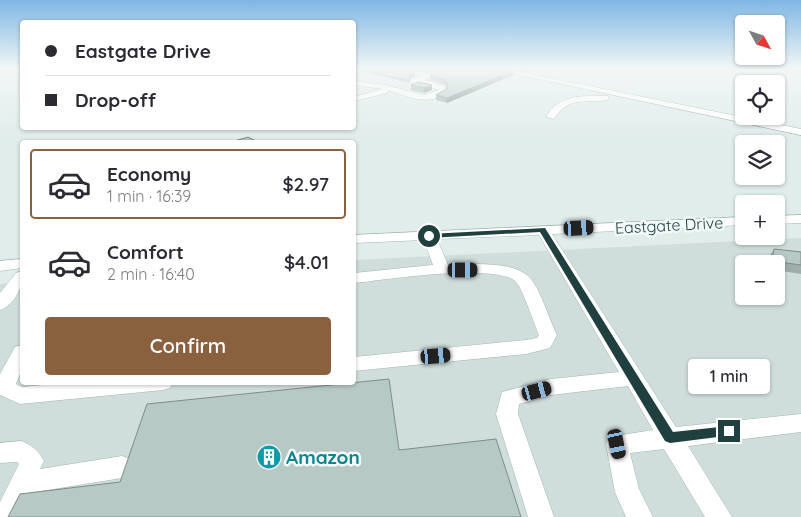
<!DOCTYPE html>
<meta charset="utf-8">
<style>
body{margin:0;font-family:Quicksand,sans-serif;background:#f7f7f7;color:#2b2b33;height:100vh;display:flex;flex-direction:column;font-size:19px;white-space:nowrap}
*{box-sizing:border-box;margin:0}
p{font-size:16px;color:#7c7c81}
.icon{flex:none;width:28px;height:28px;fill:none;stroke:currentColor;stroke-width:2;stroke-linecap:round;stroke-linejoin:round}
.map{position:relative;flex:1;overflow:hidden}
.side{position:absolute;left:20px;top:140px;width:336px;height:245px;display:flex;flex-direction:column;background:#fff;border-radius:5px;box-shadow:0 1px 4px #0004}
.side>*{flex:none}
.hud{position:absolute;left:20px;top:20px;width:336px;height:110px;border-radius:5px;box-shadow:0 1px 4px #0004;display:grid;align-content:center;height:110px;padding:0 25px;background:#fff}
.needle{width:32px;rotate:130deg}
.buttons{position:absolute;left:735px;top:15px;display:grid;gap:10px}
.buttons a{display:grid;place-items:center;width:50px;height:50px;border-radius:5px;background:#fff;box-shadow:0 1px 4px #0004;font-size:25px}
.end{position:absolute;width:22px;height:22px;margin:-11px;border:6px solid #1f403f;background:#fff;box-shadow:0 0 0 2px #fff}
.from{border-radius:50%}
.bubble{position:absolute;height:35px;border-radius:5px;background:#fff;box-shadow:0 1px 4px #0004;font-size:16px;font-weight:600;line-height:35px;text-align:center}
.car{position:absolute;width:15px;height:30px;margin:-15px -8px;border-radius:6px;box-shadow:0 0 4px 1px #0007;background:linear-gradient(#222 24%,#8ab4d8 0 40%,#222 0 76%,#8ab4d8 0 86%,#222 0)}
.hud b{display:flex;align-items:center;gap:18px;height:48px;font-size:19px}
.hud b+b{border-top:1px solid #e1e1e2}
.hud i{width:12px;height:12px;background:#2b2b33}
ul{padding:9px 0 0;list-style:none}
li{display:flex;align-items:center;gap:15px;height:70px;margin:0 10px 8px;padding:0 15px;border:2px solid transparent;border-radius:5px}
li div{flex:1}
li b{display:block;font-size:19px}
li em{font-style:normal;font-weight:600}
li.on{border-color:#8a613f}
li>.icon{width:45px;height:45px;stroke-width:1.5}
.action{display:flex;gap:10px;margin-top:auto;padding:10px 25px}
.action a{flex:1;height:58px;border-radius:5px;background:#8a613f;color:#fff;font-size:20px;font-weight:600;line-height:58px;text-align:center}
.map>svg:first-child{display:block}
.built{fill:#cfdddb;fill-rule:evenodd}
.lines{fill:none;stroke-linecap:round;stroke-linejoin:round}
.minor-casing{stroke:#a3b6b4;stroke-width:1}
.minor{fill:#fff;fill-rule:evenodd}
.wall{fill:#9dada9}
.shaded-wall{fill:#7f8d8a}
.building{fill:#b6c9c5;stroke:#7f8d8a}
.route{fill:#1f403f}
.labels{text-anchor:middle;stroke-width:5;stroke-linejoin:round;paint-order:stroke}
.street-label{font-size:16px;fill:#1f403f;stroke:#f2f9f8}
.near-culture-label{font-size:19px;font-weight:bold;fill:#0d838f;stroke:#f2f9f8;text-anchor:start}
</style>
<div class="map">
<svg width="801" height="517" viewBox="0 0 801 517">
<rect width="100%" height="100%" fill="#e1edeb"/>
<path class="built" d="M 801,238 L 801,517 L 0,517 L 0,284 L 22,282 L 22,382 L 354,382 L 354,260 ZM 744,264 L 776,264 L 776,296 L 744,296 Z"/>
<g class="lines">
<defs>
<g id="minor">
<path d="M 399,68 C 409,67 419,74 429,73 C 438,72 444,67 454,68 L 424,80 L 444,86 L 447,91 C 430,108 407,96 388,90 L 388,93 L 354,101 L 354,97 L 383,89 L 354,85 L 354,81 L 385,85 L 424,95 L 439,90 L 411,83 L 411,79 L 421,76 Z"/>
<path d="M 487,68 L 500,68 L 801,129 L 801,135 Z"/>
<path d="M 605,96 L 608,96 L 608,100 C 584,104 569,95 554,119 L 546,117 C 559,94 582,96 605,96 Z"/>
<path d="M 801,215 L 801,223 L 776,224 L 776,216 Z"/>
<path d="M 744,217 L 744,225 L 552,234 L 676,427 L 801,414 L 801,432 L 688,446 L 732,517 L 705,517 L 664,449 L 630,453 L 639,489 L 653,517 L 626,517 L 615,492 L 606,444 L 609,437 L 653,430 L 628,386 L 551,395 L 519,404 L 518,414 L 554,517 L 528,517 L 496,414 L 502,392 L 551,379 L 619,372 L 539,235 L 437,239 L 448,265 C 469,264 512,261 528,276 C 540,287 549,319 557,335 L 550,348 L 526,354 L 354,371 L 354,357 L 526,340 L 537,338 L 539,335 C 534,324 523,289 516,282 C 496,262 384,280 354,283 L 354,273 L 433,265 L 424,240 L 354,243 L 354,235 Z"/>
<path d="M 22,259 L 22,268 L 0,271 L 0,261 Z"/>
<path d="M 22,271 C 24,285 15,305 0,310 L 0,293 L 16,273 Z"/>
<path d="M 22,345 L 22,369 L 16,384 L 22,387 L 74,382 L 173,382 L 170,388 L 163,390 L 20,404 L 0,395 L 0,374 L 15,347 Z"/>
<path d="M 21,441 C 32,445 39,451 44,461 L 40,469 L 122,456 L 130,459 L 134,467 L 130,475 L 122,478 L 29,493 L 19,517 L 0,517 L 0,502 L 19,464 L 17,462 L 0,463 L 0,443 Z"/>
</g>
</defs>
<use href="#minor" class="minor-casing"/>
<use href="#minor" class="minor"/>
</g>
<g class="wall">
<path d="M 354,68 L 400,68 L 415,73 L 415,76 L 410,78 L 409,83 L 354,69 Z"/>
<path d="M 406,68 L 445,68 L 429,71 Z"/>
<path d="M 508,68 L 532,68 L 524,71 Z"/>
<path d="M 513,71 L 513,75 L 447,103 L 436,100 L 436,95 L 447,89 L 446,85 L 430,80 L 430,75 Z"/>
<path d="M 411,85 L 432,90 L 424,93 L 411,90 Z"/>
<path d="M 774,249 L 801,252 L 801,274 L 776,270 L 776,264 L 769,264 L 769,257 Z"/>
</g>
<g class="shaded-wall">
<path d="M 433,68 L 445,68 L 429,71 L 429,69 Z"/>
<path d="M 524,68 L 532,68 L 524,71 Z"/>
<path d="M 513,71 L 513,75 L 447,103 L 447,98 Z"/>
<path d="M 415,73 L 415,76 L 410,78 L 410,75 Z"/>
<path d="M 432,85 L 432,90 L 424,93 L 424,88 Z"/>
</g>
<g class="building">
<path d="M 357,68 L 400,68 L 415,73 L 410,75 L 409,81 Z"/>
<path d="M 450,68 L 497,68 L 513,71 L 447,98 L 436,95 L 448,88 L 446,81 L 430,75 Z"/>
<path d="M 419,82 L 432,85 L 424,88 L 411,85 Z"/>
<path d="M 248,137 L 258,142 L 231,142 Z"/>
<path d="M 774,249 L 801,252 L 801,265 L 772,261 Z"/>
<path d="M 389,379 L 399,450 L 496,439 L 521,517 L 8,517 L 20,494 L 120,482 L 147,404 Z"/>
</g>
<linearGradient id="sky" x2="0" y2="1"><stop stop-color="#7fb6e2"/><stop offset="0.49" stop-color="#f2f7f6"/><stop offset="1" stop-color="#f2f7f6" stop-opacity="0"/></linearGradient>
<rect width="801" height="140" fill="url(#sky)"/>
<path class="route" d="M 545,228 L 673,432 L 729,426 L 735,431 L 734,435 L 670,443 L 665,441 L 540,232 L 429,238 L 425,236 L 429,234 Z"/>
<defs>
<symbol id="building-disc" viewBox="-11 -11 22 22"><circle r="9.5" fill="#0f9aa8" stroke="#f2f9f8"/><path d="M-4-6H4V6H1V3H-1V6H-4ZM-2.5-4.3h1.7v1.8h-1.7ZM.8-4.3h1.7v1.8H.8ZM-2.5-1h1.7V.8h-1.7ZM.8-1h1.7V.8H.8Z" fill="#fff"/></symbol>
</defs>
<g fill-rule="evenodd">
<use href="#building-disc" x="255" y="443" width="28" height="28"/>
</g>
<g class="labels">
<g class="street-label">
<text transform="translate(669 225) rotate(-3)" y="6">Eastgate Drive</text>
</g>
<g class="near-culture-label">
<text x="286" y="464">Amazon</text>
</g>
</g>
</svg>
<div class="buttons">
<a><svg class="needle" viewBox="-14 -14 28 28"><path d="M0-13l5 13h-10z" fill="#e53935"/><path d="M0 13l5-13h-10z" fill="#7c7c81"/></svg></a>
<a><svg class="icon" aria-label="locate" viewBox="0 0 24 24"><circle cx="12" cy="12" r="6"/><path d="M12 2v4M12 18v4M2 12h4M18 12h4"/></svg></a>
<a><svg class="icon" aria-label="layers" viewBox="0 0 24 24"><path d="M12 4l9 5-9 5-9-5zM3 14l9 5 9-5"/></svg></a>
<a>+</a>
<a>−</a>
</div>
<i class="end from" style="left:429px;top:236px"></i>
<i class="end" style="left:729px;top:431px"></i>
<div class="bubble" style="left:688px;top:359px;width:82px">1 min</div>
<i class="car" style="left:579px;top:228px;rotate:87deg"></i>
<i class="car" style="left:463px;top:270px;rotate:90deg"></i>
<i class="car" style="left:436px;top:356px;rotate:85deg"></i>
<i class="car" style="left:537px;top:391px;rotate:75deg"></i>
<i class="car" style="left:617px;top:444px;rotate:168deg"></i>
<div class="hud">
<b><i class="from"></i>Eastgate Drive</b>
<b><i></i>Drop-off</b>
</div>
<section class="side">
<ul>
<li class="on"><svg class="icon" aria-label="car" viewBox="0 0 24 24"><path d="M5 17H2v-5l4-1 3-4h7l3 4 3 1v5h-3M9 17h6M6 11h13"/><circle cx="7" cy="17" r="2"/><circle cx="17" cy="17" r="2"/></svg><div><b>Economy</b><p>1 min · 16:39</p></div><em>$2.97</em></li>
<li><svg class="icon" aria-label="car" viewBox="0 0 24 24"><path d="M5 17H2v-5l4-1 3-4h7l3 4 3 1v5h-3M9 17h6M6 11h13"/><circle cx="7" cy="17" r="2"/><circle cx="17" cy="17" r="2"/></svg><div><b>Comfort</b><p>2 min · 16:40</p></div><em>$4.01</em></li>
</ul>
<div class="action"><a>Confirm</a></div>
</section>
</div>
